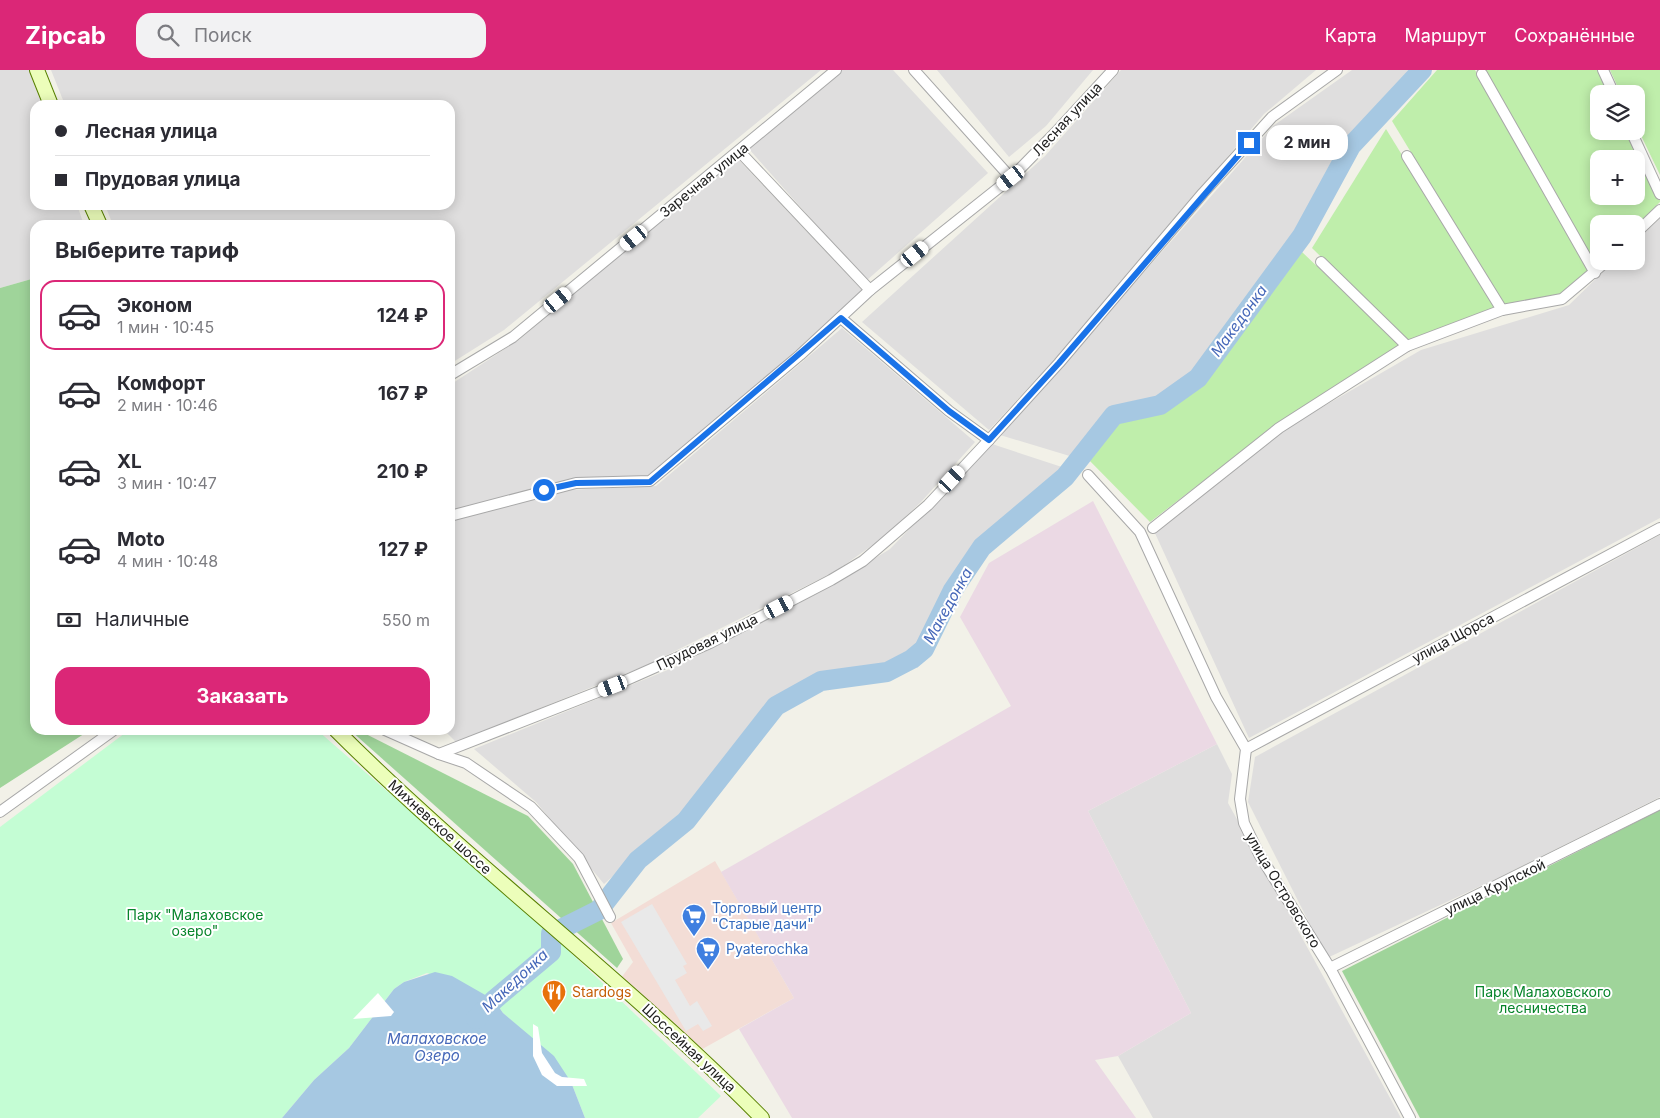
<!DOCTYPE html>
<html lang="ru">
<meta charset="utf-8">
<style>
body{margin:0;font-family:Inter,sans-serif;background:#f2f2f3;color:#2b2b33;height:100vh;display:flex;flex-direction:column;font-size:19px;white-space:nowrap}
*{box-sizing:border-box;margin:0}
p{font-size:16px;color:#7c7c81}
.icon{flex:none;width:28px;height:28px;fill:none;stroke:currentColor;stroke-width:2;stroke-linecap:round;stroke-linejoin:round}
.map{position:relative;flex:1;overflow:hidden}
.details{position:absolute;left:30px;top:150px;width:425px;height:515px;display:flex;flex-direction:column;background:#fff;border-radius:15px;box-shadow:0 2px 12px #0003}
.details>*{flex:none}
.guide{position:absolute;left:30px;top:30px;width:425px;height:110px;border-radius:15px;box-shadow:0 2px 12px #0003;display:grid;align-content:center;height:110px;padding:0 25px;background:#fff}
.controls{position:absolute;left:1590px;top:15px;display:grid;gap:10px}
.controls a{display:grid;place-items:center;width:55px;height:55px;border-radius:10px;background:#fff;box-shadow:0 2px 12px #0003;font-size:25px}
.end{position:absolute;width:22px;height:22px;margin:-11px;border:6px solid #1a73e8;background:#fff;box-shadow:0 0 0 2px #fff}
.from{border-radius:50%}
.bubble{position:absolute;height:35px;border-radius:15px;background:#fff;box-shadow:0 2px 12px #0003;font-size:16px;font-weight:700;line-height:35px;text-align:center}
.car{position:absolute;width:15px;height:30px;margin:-15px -8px;border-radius:6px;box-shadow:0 0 4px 1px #0007;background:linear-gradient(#fff 24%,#345 0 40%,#fff 0 76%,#345 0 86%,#fff 0)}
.guide b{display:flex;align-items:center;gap:18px;height:48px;font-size:19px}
.guide b+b{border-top:1px solid #e1e1e2}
.guide i{width:12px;height:12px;background:#2b2b33}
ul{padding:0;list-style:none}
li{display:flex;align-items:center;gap:15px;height:70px;margin:0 10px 8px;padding:0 15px;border:2px solid transparent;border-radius:15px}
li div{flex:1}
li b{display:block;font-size:19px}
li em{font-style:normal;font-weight:700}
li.on{border-color:#db2777}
li>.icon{width:45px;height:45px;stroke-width:1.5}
h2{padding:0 25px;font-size:22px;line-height:60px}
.pay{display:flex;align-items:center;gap:12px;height:55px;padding:0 25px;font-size:19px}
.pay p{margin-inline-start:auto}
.primary-button{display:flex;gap:10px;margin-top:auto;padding:10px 25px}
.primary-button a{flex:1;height:58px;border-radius:15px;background:#db2777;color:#fff;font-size:20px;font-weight:700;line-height:58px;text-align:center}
header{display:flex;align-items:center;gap:30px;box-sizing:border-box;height:70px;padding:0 25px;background:#db2777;color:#fff}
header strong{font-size:24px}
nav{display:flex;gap:28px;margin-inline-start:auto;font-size:18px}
.search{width:350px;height:45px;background:#f2f2f3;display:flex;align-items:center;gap:12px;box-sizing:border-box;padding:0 18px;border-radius:15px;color:#7c7c81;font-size:19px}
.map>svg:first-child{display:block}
.residential{fill:#dfdede}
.commercial{fill:#f3ddd6}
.industrial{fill:#ebd9e4}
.grass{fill:#bfeeab;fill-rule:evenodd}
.forest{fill:#9fd49a}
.park{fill:#c4fdd4}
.parking{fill:#e9e9e9}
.water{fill:#a6c8e2}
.pier{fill:#fff}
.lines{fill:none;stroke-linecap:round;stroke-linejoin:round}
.river{stroke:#a6c8e2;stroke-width:20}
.street-casing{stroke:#a8a8a8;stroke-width:12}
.secondary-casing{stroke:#588100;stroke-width:16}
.street{stroke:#fff;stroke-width:10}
.secondary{stroke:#ecfeba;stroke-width:14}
.route{stroke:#1a73e8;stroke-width:6}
.labels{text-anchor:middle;stroke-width:4;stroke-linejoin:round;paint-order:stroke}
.street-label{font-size:14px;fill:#212121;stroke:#fff}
.shop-label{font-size:14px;fill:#366cbe;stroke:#fff;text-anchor:start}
.park-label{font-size:14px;fill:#06842a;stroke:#fff}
.food-label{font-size:14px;fill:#c56008;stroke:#fff;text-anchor:start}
.water-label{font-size:15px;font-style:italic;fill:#4668b9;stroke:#fff}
</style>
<header>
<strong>Zipcab</strong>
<div class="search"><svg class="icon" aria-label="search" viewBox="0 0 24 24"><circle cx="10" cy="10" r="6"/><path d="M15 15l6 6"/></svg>Поиск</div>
<nav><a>Карта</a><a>Маршрут</a><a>Сохранённые</a></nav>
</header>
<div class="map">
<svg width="1660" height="1048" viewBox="0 0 1660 1048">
<rect width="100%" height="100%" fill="#f2f1e8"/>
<g class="residential">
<path d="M 0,0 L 29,0 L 43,35 L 35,35 L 35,135 L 77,135 L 84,155 L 35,155 L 35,208 L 0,218 Z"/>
<path d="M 51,0 L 821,0 L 504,260 L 450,294 L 450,155 L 113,155 L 105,135 L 450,135 L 450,35 L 65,35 Z"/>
<path d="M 839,0 L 893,0 L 988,103 L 866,211 L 749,79 Z"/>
<path d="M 937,0 L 1093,0 L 1046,56 L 1009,87 Z"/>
<path d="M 1121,0 L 1316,0 L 1264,44 L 1060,284 L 989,360 L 862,252 L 1045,86 Z"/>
<path d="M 1352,0 L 1414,0 L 1365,51 L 1298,165 L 1207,297 L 1186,314 L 1162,328 L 1115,336 L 1073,387 L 1000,365 L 1273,56 Z"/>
<path d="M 736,87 L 866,224 L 646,408 L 577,407 L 450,441 L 450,315 L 520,269 Z"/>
<path d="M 1660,148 L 1660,448 L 1249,668 L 1154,461 L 1281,361 L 1421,280 L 1569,235 L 1614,191 L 1636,191 L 1636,171 Z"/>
<path d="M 842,258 L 975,372 L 921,432 L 884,467 L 836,501 L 647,595 L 456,672 L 444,660 L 450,660 L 450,450 L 568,420 L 656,416 Z"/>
<path d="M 992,374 L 1068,399 L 983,468 L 951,516 L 920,577 L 894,594 L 818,607 L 777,630 L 681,746 L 604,814 L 536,732 L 474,679 L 675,597 L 820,522 L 890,479 Z"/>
<path d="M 1660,465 L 1660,727 L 1500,807 L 1327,888 L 1248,732 L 1255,687 Z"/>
<path d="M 1217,674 L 1232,704 L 1228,733 L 1401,1048 L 1153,1048 L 1118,986 L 1191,943 L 1088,741 Z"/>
</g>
<path class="commercial" d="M 715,791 L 794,928 L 697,982 L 621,908 L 633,892 L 611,853 Z"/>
<path class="industrial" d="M 1093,431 L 1217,674 L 1088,741 L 1191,943 L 1118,986 L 1095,990 L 1136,1048 L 792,1048 L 739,959 L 794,928 L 721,802 L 1011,636 L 960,547 L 989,493 Z"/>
<g class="grass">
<path d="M 1437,0 L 1475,0 L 1589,202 L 1560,225 L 1504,236 L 1392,51 Z"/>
<path d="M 1485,0 L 1600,0 L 1611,24 L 1599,24 L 1599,61 L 1629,61 L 1660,127 L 1660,132 L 1636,156 L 1636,154 L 1599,154 L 1599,191 L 1602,191 L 1596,197 ZM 1599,89 L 1636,89 L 1636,126 L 1599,126 Z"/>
<path d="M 1610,0 L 1660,0 L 1660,105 L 1636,55 L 1636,24 L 1621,24 Z"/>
<path d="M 1386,59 L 1497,239 L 1408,272 L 1312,178 Z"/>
<path d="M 1302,182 L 1401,276 L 1276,355 L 1150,452 L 1086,387 L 1115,349 L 1162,338 L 1202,311 Z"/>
</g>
<g class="forest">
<path d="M 35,208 L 35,660 L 90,660 L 0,718 L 0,218 Z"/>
<path d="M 350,660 L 358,660 L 528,746 L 573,794 L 623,889 L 617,898 Z"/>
<path d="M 1660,740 L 1660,1048 L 1420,1048 L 1342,901 Z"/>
</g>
<path class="park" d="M 129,660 L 317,660 L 551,864 L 721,1026 L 698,1048 L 585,1048 L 571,1012 L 536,972 L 503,943 L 494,930 L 427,903 L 404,912 L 394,919 L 349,978 L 314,1010 L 282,1048 L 0,1048 L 0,757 Z"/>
<path class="parking" d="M 652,834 L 687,894 L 683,896 L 687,903 L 675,910 L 690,936 L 697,931 L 712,956 L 703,961 L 698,954 L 686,961 L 621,852 Z"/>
<path class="water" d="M 435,902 L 452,906 L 494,930 L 503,943 L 554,986 L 571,1012 L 585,1048 L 282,1048 L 314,1010 L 349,978 L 394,919 L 404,912 Z"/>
<g class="pier">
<path d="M 378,923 L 394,942 L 391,946 L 353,949 Z"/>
<path d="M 533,954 L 538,957 L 542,983 L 555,1003 L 562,1007 L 584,1009 L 587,1016 L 557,1016 L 542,1005 L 533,986 Z"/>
</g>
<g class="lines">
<path class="river" d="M 476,949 L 494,930 L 551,882 L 551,864 L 599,840 L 638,790 L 686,751 L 776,636 L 821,611 L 887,602 L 912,589 L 924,579 L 953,520 L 982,477 L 1065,407 L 1114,345 L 1160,335 L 1198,308 L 1302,166 L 1351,76 L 1422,0"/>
<defs>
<g id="street">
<path d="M 914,0 L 1011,108"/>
<path d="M 1603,0 L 1614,24"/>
<path d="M 1482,4 L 1595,203"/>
<path d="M 1631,61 L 1660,124"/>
<path d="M 739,81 L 870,220"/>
<path d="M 1407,86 L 1502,240"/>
<path d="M 1636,163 L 1660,140"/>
<path d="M 1321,192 L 1407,276"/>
<path d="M 841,248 L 949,341 L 989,370"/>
<path d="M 450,305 L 513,267 L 836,0"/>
<path d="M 1088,405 L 1140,462 L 1216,627 L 1246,679 L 1240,729 L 1244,753 L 1259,784 L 1330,898 L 1410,1048"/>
<path d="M 450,446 L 576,413 L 650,411 L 800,285 L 870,220 L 1011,108 L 1055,63 L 1113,0"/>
<path d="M 1153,458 L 1279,358 L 1407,276 L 1502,240 L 1562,229 L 1607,191"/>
<path d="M 385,660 L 439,684 L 466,693 L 531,737 L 579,788 L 610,847"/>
<path d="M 1246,679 L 1660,458"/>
<path d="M 439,684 L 613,616 L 710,573 L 831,510 L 863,491 L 928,435 L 989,370 L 1059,293 L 1203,123 L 1272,47 L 1337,0"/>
<path d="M 0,742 L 114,660"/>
<path d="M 1330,898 L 1660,734"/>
</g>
<g id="secondary">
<path d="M 37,0 L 51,35"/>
<path d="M 91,135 L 100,155"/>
<path d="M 336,660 C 472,796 627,911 762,1048"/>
</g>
</defs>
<use href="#street" class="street-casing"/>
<use href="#secondary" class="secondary-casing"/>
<use href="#street" class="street"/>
<use href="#secondary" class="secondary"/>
</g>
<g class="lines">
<path class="route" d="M 544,420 L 576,413 L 650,412 L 841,248 L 949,341 L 989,370 L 1059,293 L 1249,73"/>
</g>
<defs>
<symbol id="supermarket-pin" viewBox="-11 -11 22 30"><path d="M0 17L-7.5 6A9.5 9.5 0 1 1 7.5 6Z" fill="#3f7fe0" stroke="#fff"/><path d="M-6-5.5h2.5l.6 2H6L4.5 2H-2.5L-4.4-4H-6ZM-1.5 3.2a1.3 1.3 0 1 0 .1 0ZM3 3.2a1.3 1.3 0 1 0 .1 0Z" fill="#fff"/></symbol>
<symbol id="restaurant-pin" viewBox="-11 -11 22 30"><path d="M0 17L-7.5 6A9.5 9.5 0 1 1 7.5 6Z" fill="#e8710a" stroke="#fff"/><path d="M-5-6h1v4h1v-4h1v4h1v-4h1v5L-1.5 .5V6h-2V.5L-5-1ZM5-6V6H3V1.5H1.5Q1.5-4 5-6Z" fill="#fff"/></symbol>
</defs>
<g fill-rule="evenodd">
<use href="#supermarket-pin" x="680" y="832" width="28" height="38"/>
<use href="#supermarket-pin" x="694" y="865" width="28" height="38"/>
<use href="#restaurant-pin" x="540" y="908" width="28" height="38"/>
</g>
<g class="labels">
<g class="street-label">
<text transform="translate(1067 49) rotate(-47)" y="5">Лесная улица</text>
<text transform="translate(704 110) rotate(-39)" y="5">Заречная улица</text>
<text transform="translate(1453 568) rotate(-28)" y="5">улица Щорса</text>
<text transform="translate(707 572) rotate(-26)" y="5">Прудовая улица</text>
<text transform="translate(440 757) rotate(42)" y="5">Михневское шоссе</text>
<text transform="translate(1495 817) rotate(-26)" y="5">улица Крупской</text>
<text transform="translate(1283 820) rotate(59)" y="5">улица Островского</text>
<text transform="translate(689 978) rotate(43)" y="5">Шоссейная улица</text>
</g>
<g class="shop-label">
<text x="712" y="843">Торговый центр<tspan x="712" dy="16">"Старые дачи"</tspan></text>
<text x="726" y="884">Pyaterochka</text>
</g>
<g class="park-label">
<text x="195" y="850">Парк "Малаховское<tspan x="195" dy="16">озеро"</tspan></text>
<text x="1543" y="927">Парк Малаховского<tspan x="1543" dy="16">лесничества</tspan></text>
</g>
<g class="food-label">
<text x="572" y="927">Stardogs</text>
</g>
<g class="water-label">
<text transform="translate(1239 251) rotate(-54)" y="5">Македонка</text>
<text transform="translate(948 536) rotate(-61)" y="5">Македонка</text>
<text transform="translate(515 911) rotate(-43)" y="5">Македонка</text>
<text x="437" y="974">Малаховское<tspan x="437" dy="17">Озеро</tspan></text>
</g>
</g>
</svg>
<div class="controls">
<a><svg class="icon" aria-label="layers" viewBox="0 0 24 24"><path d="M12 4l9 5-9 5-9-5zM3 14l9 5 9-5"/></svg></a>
<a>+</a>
<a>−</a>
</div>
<i class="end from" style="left:544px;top:420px"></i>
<i class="end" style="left:1249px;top:73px"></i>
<div class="bubble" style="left:1266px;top:55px;width:82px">2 мин</div>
<i class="car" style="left:1011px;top:108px;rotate:232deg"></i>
<i class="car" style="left:634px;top:168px;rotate:231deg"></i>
<i class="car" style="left:915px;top:184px;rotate:51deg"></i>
<i class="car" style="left:558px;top:230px;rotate:51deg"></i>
<i class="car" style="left:952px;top:409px;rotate:43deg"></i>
<i class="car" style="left:779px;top:537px;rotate:63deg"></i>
<i class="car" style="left:613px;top:616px;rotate:249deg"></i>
<div class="guide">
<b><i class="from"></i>Лесная улица</b>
<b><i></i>Прудовая улица</b>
</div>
<section class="details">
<h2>Выберите тариф</h2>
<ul>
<li class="on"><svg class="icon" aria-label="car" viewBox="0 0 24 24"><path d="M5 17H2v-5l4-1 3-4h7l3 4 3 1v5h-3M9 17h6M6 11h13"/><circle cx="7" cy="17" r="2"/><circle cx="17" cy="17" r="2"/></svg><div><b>Эконом</b><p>1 мин · 10:45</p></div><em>124 ₽</em></li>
<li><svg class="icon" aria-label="car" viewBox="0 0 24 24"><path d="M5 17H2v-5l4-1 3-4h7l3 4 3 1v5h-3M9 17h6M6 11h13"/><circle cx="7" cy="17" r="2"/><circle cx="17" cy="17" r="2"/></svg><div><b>Комфорт</b><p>2 мин · 10:46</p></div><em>167 ₽</em></li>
<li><svg class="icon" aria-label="car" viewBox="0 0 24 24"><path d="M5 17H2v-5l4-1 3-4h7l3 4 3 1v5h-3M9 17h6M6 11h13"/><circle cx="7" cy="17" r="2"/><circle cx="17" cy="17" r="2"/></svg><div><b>XL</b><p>3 мин · 10:47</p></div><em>210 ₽</em></li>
<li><svg class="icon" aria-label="car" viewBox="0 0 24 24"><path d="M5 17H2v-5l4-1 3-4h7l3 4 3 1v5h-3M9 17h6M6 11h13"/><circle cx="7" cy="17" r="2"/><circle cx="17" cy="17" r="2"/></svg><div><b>Moto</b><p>4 мин · 10:48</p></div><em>127 ₽</em></li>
</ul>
<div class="pay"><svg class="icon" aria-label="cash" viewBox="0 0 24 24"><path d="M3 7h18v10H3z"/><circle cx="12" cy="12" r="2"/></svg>Наличные<p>550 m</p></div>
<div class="primary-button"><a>Заказать</a></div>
</section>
</div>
